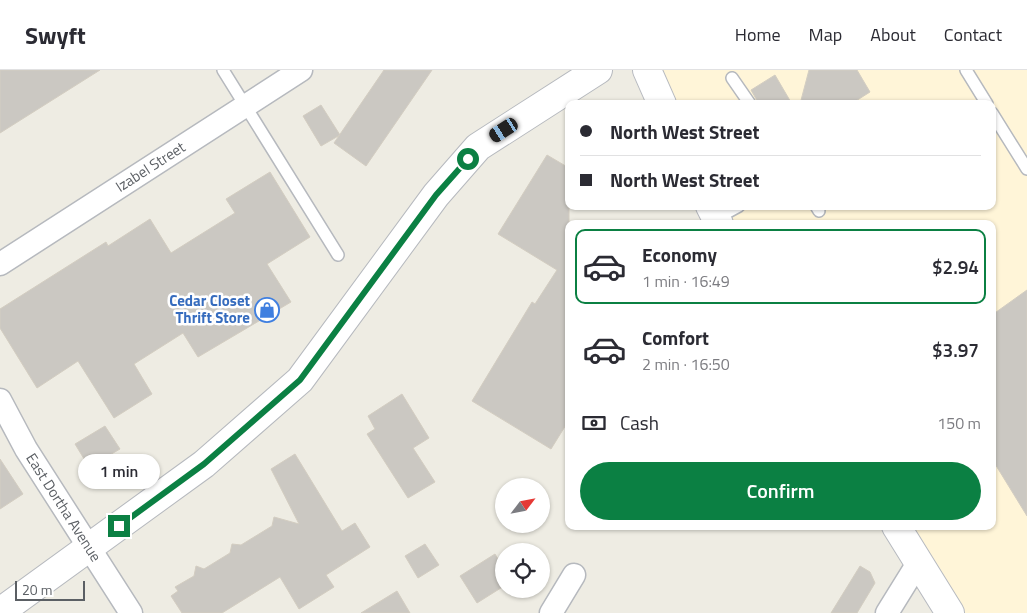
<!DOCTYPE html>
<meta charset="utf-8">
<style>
body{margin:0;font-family:"Titillium Web",sans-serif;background:#f7f7f7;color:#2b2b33;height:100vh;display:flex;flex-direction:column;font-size:19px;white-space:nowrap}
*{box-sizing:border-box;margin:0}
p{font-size:16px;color:#7c7c81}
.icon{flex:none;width:28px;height:28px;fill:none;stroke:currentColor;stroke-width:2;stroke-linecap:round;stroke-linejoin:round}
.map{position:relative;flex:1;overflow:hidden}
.sheet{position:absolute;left:565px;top:150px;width:431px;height:310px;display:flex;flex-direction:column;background:#fff;border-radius:10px;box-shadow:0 1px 4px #0004}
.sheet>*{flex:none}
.guide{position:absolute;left:565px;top:30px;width:431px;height:110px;border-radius:10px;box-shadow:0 1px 4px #0004;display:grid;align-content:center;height:110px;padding:0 15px;background:#fff}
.needle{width:32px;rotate:58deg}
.fabs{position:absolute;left:495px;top:408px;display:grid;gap:10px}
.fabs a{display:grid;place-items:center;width:55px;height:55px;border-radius:50%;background:#fff;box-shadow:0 1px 4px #0004;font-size:25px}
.scale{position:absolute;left:15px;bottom:12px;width:70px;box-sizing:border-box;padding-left:5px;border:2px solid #5b5f64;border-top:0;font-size:14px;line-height:18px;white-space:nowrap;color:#5b5f64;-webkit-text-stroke:4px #fff;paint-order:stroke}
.end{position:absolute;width:22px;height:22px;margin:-11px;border:6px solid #0b8043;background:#fff;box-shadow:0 0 0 2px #fff}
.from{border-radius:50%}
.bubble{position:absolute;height:35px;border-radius:18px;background:#fff;box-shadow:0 1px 4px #0004;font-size:16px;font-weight:600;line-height:35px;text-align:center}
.car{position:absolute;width:15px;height:30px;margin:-15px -8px;border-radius:6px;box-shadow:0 0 4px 1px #0007;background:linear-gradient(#222 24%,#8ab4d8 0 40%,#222 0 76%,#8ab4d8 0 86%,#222 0)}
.guide b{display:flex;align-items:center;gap:18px;height:48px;font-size:19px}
.guide b+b{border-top:1px solid #e1e1e2}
.guide i{width:12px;height:12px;background:#2b2b33}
ul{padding:9px 0 0;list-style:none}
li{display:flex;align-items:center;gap:15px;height:75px;margin:0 10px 8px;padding:0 5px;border:2px solid transparent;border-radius:10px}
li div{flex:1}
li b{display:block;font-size:19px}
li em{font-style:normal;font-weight:600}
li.active{border-color:#0b8043}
li>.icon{width:45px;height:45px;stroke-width:1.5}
.pay{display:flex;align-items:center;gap:12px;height:55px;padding:0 15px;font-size:19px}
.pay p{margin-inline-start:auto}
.cta{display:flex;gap:10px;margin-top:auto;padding:10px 15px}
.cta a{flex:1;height:58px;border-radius:30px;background:#0b8043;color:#fff;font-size:20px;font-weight:600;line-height:58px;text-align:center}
header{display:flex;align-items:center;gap:30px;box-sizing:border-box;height:70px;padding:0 25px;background:#fff;border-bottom:1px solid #e1e1e2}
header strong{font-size:24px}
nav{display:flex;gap:28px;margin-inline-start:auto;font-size:18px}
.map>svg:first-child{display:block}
.commercial{fill:#fff5d8}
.building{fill:#cbc8c2;stroke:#d3cdc1}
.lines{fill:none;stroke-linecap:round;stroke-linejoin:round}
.service-casing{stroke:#b6b9be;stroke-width:14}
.minor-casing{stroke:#b6b9be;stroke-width:25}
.tertiary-casing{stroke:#b6b9be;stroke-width:30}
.secondary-casing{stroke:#b7bac0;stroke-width:30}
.service{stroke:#fff;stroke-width:11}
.minor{stroke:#fff;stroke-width:22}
.tertiary{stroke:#fff;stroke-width:28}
.secondary{stroke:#fff;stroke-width:28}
.route{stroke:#0b8043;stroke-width:6}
.labels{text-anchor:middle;stroke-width:5;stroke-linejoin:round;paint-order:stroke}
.street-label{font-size:15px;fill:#5b5f64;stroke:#fff}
.shop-label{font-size:15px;font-weight:bold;fill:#366cbe;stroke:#fff;text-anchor:end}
</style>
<header>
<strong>Swyft</strong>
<nav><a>Home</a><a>Map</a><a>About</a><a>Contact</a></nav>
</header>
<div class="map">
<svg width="1027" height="543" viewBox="0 0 1027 543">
<rect width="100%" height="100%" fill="#eeece3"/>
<path class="commercial" d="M 648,0 L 1027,0 L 1027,543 L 951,543 L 896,456 L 992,456 L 992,154 L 719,154 L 710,136 L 992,136 L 992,34 L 663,34 Z"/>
<g class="building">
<path d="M 0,0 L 100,0 L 0,63 Z"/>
<path d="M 384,0 L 432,0 L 366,96 L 334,73 Z"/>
<path d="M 809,0 L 857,0 L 870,22 L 851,34 L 800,34 Z"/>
<path d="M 775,5 L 792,34 L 759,34 L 751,20 Z"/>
<path d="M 321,35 L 340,65 L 321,76 L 303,46 Z"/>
<path d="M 547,85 L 569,98 L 569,350 L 551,379 L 472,331 L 532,232 L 535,234 L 557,200 L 498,164 Z"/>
<path d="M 270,102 L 310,167 L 267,194 L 291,232 L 198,287 L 183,263 L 134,294 L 152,324 L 114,348 L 78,291 L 37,318 L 0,258 L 0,239 L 106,172 L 108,176 L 150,149 L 171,183 L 235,143 L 226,129 Z"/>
<path d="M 1027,220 L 1027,446 L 992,389 L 992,245 Z"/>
<path d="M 402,324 L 429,368 L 413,378 L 435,412 L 408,428 L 367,364 L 375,359 L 368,346 Z"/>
<path d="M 105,356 L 120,379 L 89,397 L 75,374 Z"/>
<path d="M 295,384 L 342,461 L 355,453 L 370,477 L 326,505 L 334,517 L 299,539 L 280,507 L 222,543 L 182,543 L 171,526 L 178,521 L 175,517 L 194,506 L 196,496 L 204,499 L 230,483 L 232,474 L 241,475 L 272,456 L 274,447 L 299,454 L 271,399 Z"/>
<path d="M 0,389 L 23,424 L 0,439 Z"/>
<path d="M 425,474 L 439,495 L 418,508 L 405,486 Z"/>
<path d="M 495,484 L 504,499 L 504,516 L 477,533 L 460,506 Z"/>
<path d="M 860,496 L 870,502 L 875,513 L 857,543 L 831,543 Z"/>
<path d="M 397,521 L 410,543 L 361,543 Z"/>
</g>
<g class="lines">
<defs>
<g id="service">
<path d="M 223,0 L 338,185"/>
<path d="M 966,0 L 987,34"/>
<path d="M 732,8 L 750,34"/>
<path d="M 992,43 L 1027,99"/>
<path d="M 816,136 L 819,141"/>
<path d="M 717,148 L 739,136"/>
</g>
<g id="minor">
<path id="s1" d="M 0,194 L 301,0"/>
<path id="s2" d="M 0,330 L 26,379 L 131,543"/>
<path d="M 551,543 L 574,505"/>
<path d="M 887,543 L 918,493"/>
</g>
<path id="tertiary" d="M 0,542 L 204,394 L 300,310 L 436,125 L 478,77 L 598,0"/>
<g id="secondary">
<path d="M 647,0 L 662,34"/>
<path d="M 710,136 L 719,154"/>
<path d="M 896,456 L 950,543"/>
</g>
</defs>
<use href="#service" class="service-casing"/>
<use href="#minor" class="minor-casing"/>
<use href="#tertiary" class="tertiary-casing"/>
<use href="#secondary" class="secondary-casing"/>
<use href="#service" class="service"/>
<use href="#minor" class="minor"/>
<use href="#tertiary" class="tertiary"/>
<use href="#secondary" class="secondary"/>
</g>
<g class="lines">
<path class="route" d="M 119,456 L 204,394 L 300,310 L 436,125 L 468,89"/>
</g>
<defs>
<symbol id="shop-ring" viewBox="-11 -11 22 22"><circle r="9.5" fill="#fff" stroke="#3f7fe0" stroke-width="1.5"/><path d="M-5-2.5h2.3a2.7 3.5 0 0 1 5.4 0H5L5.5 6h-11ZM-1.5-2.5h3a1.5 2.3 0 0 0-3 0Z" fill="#3f7fe0"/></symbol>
</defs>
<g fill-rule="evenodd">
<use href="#shop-ring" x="253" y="226" width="28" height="28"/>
</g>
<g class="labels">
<g class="street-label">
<text dy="5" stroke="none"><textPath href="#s1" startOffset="179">Izabel Street</textPath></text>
<text dy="5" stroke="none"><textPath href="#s2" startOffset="125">East Dortha Avenue</textPath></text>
</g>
<g class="shop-label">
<text x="250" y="236">Cedar Closet<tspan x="250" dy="17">Thrift Store</tspan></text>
</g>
</g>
</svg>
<div class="fabs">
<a><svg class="needle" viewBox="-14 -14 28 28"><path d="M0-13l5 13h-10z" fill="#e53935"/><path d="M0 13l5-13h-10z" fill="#7c7c81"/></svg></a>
<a><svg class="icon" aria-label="locate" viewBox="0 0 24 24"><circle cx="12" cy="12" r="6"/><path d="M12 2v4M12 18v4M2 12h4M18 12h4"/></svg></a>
</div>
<div class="scale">20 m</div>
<i class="end from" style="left:468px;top:89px"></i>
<i class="end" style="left:119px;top:456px"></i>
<div class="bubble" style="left:78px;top:384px;width:82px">1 min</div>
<i class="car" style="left:504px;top:60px;rotate:237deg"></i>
<div class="guide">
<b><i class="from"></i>North West Street</b>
<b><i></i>North West Street</b>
</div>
<section class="sheet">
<ul>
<li class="active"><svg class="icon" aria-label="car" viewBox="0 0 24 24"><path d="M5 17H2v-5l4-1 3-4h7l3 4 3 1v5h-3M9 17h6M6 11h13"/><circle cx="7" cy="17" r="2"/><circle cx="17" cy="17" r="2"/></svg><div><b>Economy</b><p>1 min · 16:49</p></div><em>$2.94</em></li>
<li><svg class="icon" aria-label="car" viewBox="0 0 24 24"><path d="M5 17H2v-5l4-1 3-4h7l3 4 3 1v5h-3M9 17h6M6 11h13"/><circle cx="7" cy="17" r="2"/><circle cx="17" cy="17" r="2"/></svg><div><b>Comfort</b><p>2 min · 16:50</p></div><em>$3.97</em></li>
</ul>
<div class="pay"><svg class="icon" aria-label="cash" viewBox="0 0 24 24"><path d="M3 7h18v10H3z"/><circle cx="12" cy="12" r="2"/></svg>Cash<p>150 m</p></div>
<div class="cta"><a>Confirm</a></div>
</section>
</div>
